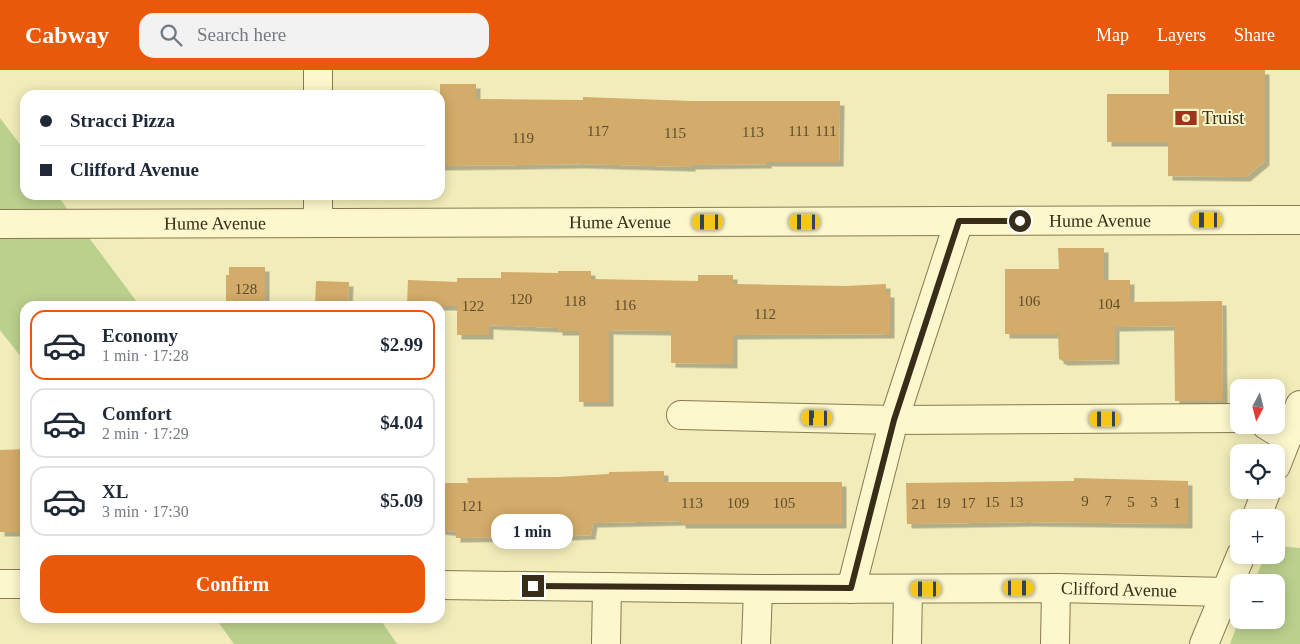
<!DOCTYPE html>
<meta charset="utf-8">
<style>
body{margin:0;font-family:Georgia,serif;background:#f2f2f3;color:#1f2937;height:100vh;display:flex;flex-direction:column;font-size:19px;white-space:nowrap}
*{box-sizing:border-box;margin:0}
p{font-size:16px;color:#747a83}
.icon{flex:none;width:28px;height:28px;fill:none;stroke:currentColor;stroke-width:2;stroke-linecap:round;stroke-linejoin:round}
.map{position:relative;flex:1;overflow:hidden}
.side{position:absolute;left:20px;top:231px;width:425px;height:322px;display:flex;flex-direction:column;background:#fff;border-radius:15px;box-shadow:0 2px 12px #0003}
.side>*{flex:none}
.banner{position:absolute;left:20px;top:20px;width:425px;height:110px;border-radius:15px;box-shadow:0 2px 12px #0003;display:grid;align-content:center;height:110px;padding:0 20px;background:#fff}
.needle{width:32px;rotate:187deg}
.buttons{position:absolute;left:1230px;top:309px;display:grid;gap:10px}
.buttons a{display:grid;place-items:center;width:55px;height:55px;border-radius:10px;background:#fff;box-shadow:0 2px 12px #0003;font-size:25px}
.end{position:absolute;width:22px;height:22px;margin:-11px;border:6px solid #372d19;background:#fff;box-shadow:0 0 0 2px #fff}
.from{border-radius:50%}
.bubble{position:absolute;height:35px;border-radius:15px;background:#fff;box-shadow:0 2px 12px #0003;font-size:16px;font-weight:600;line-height:35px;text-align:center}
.car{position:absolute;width:15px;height:30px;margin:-15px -8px;border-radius:6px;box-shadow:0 0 4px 1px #0007;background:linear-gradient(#f5c518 24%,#345 0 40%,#f5c518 0 76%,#345 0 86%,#f5c518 0)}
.banner b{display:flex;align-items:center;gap:18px;height:48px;font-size:19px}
.banner b+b{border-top:1px solid #e0e1e3}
.banner i{width:12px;height:12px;background:#1f2937}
ul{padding:9px 0 0;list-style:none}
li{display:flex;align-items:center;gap:15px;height:70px;margin:0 10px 8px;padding:0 10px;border:2px solid #e0e1e3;border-radius:15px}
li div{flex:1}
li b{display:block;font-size:19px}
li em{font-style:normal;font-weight:600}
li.on{border-color:#ea580c}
li>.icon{width:45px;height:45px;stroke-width:1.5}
.button{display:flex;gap:10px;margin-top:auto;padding:10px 20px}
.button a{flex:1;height:58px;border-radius:15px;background:#ea580c;color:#fff;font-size:20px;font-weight:600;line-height:58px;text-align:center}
header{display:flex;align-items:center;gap:30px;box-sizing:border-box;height:70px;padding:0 25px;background:#ea580c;color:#fff}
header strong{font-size:24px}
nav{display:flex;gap:28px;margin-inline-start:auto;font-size:18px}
.search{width:350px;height:45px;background:#f2f2f3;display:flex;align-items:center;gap:12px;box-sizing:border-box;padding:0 18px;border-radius:15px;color:#747a83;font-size:19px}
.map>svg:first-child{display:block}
.green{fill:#bbd08d}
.building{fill:#d3ab6b;filter:url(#shadow)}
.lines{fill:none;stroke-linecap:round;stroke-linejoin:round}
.minor-casing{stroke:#897a53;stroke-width:30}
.minor{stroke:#fcf7cd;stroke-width:28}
.route{stroke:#372d19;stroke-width:6}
.labels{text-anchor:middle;stroke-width:4;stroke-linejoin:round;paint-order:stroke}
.number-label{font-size:15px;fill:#5e4c2e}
.poi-label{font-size:18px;fill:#372d19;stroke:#f8f4c9;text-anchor:start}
.street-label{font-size:18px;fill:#372d19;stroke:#f8f4c9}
</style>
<header>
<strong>Cabway</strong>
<div class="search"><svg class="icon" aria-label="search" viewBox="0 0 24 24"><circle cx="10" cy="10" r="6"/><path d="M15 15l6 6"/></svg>Search here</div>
<nav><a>Map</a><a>Layers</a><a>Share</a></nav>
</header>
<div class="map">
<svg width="1300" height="574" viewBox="0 0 1300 574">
<defs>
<filter id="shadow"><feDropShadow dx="4.5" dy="4.5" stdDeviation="0" flood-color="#0004"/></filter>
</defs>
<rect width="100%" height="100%" fill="#f1ecb9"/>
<g class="green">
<path d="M 0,48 L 25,81 L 25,125 L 57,125 L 140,236 L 25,236 L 25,292 L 0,260 Z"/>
<path d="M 1276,476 L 1300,478 L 1300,574 L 1230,574 L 1239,550 L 1276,550 L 1276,512 L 1254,512 L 1265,485 L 1276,485 Z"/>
<path d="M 216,549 L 380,549 L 397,574 L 234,574 Z"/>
</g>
<g class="building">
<path d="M 1169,0 L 1265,0 L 1265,91 L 1246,107 L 1168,106 L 1168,72 L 1107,72 L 1107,24 L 1169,24 Z"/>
<path d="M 440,14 L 476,14 L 476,29 L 583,30 L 583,27 L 692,31 L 840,31 L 839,92 L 767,92 L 767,94 L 691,95 L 691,97 L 582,94 L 440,96 Z"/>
<path d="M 1058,178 L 1104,178 L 1104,210 L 1130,210 L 1130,232 L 1222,231 L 1223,331 L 1175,331 L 1174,256 L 1115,257 L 1115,290 L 1063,291 L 1059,289 L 1058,264 L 1005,264 L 1005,199 L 1059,199 Z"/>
<path d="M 229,197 L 265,197 L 265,236 L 226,236 L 226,205 L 229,205 Z"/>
<path d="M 558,201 L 591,201 L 591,209 L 698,211 L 698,205 L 733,205 L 733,214 L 845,216 L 886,214 L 886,223 L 890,223 L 890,264 L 733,265 L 733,294 L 671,293 L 671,261 L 609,260 L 609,332 L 579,332 L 579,261 L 558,261 L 558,258 L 489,255 L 489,265 L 457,265 L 457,236 L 407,236 L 408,210 L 457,212 L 457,208 L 501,208 L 501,202 L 558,203 Z"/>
<path d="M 316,211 L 349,212 L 348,236 L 315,236 Z"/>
<path d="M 25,379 L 25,462 L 0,462 L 0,380 Z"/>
<path d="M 664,401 L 664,412 L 842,412 L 842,454 L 681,454 L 681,451 L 593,453 L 591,465 L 542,467 L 456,468 L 456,462 L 440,460 L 440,413 L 468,413 L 467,408 L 558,407 L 609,404 L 609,402 Z"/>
<path d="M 1074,408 L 1188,411 L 1188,454 L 1029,452 L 907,454 L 906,413 L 1074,411 Z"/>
</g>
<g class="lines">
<defs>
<g id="minor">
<path d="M 318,25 L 318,0"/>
<path d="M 318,153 L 318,125"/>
<path id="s1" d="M 0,154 L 1300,150"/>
<path d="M 681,345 L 894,350 L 1239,348"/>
<path d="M 1266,355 L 1287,368"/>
<path d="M 1276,396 L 1300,335"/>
<path d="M 1256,448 L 1267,420"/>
<path d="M 0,514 L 25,514"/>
<path id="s2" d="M 440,515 L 758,519 L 1056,518 L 1226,522"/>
<path d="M 851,519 L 894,350 L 959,151"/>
<path d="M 606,574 L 607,517"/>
<path d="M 756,574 L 758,519"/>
<path d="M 907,574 L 908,519"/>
<path d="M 1055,574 L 1056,518"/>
<path d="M 1204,574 L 1241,485"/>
</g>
</defs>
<use href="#minor" class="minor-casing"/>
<use href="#minor" class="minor"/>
</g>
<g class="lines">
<path class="route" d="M 533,516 L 851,518 L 894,350 L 959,151 L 1020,151"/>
</g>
<defs>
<symbol id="bank-bare" viewBox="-9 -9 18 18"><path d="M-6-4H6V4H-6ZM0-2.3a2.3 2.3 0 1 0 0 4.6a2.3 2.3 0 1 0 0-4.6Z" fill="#9d351d" stroke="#f8f4c9" stroke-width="2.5" paint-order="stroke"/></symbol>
</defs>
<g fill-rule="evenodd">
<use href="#bank-bare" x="1170" y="32" width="32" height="32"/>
</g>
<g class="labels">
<g class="number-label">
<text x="598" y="66">117</text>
<text x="799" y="66">111</text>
<text x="826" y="66">111</text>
<text x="753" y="67">113</text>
<text x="675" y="68">115</text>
<text x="523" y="73">119</text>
<text x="246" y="224">128</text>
<text x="521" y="234">120</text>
<text x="575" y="236">118</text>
<text x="1029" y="236">106</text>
<text x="1109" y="239">104</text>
<text x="625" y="240">116</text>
<text x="473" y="241">122</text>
<text x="765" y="249">112</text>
<text x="1085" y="436">9</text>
<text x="1108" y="436">7</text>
<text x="992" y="437">15</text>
<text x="1016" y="437">13</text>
<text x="1131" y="437">5</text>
<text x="1154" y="437">3</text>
<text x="692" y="438">113</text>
<text x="738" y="438">109</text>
<text x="784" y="438">105</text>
<text x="943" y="438">19</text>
<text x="968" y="438">17</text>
<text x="1177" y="438">1</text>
<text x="919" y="439">21</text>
<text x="472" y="441">121</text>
</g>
<g class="poi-label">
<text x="1202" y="54">Truist</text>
</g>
<g class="street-label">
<text dy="6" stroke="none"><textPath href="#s1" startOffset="1100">Hume Avenue</textPath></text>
<text dy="6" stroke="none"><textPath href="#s1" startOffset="620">Hume Avenue</textPath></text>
<text dy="6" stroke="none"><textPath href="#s1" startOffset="215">Hume Avenue</textPath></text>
<text dy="6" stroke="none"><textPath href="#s2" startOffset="679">Clifford Avenue</textPath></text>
</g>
</g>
</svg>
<div class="buttons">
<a><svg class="needle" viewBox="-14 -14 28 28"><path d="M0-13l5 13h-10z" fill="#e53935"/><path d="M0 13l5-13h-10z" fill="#747a83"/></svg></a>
<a><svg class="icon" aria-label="locate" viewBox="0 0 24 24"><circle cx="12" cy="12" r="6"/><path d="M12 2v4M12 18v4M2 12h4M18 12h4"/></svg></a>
<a>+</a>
<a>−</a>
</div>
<i class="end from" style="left:1020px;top:151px"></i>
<i class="end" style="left:533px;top:516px"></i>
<div class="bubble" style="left:491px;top:444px;width:82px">1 min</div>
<i class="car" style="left:1207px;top:150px;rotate:270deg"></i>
<i class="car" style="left:708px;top:152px;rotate:270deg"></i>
<i class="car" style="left:805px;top:152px;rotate:270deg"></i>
<i class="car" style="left:817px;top:348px;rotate:271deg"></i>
<i class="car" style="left:1105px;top:349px;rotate:270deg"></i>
<i class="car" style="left:1019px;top:518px;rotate:90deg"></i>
<i class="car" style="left:926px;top:519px;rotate:270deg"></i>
<div class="banner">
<b><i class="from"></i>Stracci Pizza</b>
<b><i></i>Clifford Avenue</b>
</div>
<section class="side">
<ul>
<li class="on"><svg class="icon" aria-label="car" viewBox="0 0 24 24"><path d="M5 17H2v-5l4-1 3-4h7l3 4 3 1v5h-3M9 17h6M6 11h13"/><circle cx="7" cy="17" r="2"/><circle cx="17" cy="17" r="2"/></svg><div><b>Economy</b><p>1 min · 17:28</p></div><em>$2.99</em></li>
<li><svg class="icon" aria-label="car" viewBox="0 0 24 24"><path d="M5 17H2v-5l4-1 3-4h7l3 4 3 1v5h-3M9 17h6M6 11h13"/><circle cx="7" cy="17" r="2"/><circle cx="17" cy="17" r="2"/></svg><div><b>Comfort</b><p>2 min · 17:29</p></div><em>$4.04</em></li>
<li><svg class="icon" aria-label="car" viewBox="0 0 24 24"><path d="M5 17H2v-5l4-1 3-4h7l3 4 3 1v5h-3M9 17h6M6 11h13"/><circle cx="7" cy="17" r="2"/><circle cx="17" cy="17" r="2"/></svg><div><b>XL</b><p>3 min · 17:30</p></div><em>$5.09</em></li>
</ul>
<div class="button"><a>Confirm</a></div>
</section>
</div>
